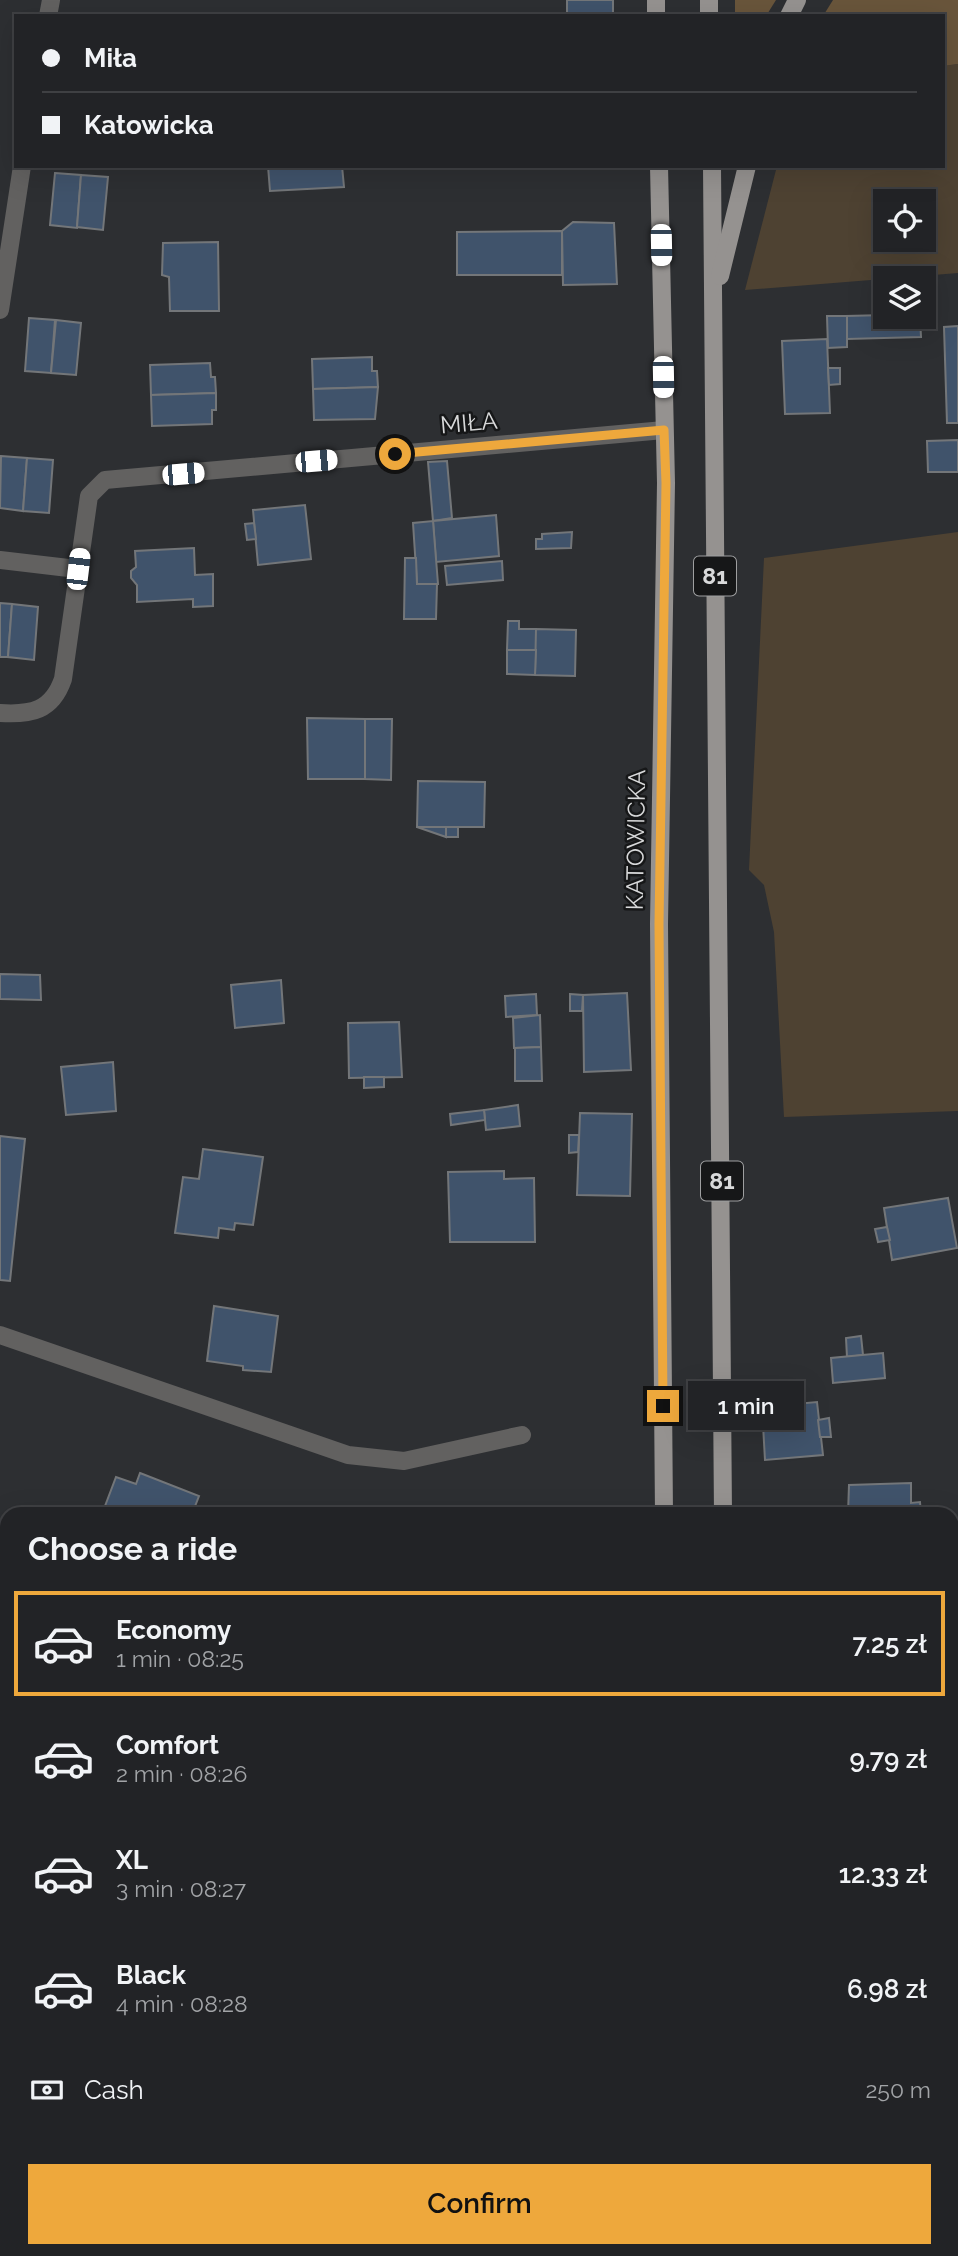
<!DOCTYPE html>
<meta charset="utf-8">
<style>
body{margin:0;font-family:Raleway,sans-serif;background:#2e2f32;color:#f1f3f6;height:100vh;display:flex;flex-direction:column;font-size:26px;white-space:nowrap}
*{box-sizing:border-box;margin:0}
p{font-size:23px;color:#a2a4a7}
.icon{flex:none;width:38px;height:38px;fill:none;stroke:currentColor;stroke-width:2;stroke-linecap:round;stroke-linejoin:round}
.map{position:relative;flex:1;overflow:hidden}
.drawer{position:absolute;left:0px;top:1507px;width:959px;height:751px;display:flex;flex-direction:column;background:#222326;border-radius:21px 21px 0 0;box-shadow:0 7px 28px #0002,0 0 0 2px #3f4043}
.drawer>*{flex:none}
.banner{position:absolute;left:14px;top:14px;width:931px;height:154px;border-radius:0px;box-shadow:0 7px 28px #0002,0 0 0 2px #3f4043;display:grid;align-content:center;height:154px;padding:0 28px;background:#222326}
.buttons{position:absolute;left:873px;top:189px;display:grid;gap:14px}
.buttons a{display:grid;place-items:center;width:63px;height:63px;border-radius:0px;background:#222326;box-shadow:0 7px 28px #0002,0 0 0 2px #3f4043;font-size:35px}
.end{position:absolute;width:32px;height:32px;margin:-16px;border:9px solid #eea83c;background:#111;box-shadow:0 0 0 4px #111}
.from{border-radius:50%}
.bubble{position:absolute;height:49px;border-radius:0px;background:#222326;box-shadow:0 7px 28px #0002,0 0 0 2px #3f4043;font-size:23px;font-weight:600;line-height:49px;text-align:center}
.car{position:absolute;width:21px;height:42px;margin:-21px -10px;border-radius:9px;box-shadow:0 0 5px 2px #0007;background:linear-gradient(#fff 24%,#345 0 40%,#fff 0 76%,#345 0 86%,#fff 0)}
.banner b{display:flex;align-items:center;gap:24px;height:66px;font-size:26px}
.banner b+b{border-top:2px solid #3f4043}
.banner i{width:18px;height:18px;background:#f1f3f6}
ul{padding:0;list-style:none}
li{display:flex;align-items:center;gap:21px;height:105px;margin:0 14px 10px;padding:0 14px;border:4px solid transparent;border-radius:0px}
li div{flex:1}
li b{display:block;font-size:26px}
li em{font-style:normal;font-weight:600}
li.active{border-color:#eea83c}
li>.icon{width:63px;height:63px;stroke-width:1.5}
h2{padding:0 28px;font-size:32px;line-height:84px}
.pay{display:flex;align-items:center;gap:18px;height:77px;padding:0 28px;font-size:26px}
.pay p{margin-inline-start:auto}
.button{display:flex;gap:14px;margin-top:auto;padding:14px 28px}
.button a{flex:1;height:80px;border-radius:0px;background:#eea83c;color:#111;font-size:28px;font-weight:600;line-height:80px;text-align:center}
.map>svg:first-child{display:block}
.green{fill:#4e4232;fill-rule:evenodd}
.forest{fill:#69553b}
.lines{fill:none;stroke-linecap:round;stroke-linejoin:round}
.stream{stroke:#444e5d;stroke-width:10}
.building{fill:#40536b;stroke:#737679;stroke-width:2}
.path{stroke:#707174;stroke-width:4.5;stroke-dasharray:7 3.5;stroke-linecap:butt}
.service{stroke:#626160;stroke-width:18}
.minor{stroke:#626160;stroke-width:18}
.primary{stroke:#959290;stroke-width:18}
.route{stroke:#eea83c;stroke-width:9}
.labels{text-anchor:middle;stroke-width:5;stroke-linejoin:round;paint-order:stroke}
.shield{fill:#161718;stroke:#9e9fa0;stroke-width:2}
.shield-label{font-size:23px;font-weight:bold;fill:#d8d9da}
.street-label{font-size:24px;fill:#d8d9da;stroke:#161718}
</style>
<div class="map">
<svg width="958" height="2256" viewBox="0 0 958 2256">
<rect width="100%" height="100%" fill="#2d2f32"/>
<g class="green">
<path d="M 958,64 L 958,273 L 745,290 L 777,166 L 943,166 L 943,66 ZM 924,201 L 924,240 L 886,240 L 886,201 Z"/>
<path d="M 958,532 L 958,1111 L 784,1117 L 774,932 L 764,885 L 749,870 L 764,558 Z"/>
<path d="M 0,1820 L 7,1824 L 7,2038 L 0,2035 Z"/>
</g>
<g class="forest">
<path d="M 735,0 L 776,0 L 766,16 L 735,16 Z"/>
<path d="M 833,0 L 958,0 L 958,64 L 943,66 L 943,16 L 823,16 Z"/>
<path d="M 958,2007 L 958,2197 L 952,2202 L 952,2009 Z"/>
<path d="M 958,2235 L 958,2256 L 765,2256 L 765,2250 L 952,2250 L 952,2236 Z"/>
<path d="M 416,2251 L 618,2250 L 618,2256 L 414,2256 Z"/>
</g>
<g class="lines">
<g class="stream">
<path d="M 952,2163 L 958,2160"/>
<path d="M 802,2256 L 810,2250"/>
</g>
</g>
<g class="building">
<rect x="567" y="0" width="46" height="16"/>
<path d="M 268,166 L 342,166 L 344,187 L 270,191 Z"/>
<path d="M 55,173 L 81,175 L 77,228 L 50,225 Z"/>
<path d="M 81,175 L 108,177 L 103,230 L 77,227 Z"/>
<path d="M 573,222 L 614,223 L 617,284 L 563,285 L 562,231 Z"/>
<path d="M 562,231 L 562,275 L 457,275 L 457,232 Z"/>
<path d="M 218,242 L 219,311 L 170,311 L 169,277 L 162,275 L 163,243 Z"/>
<path d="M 886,315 L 920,317 L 921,337 L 847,339 L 846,316 Z"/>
<path d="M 827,316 L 847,316 L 847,347 L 828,348 Z"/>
<path d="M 29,318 L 55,320 L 51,373 L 25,371 Z"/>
<path d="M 56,320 L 81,323 L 76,375 L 51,373 Z"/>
<path d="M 958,326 L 958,423 L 947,423 L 944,327 Z"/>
<path d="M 827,339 L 830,413 L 785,414 L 782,341 Z"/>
<path d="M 372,357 L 372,371 L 377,371 L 378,387 L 313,389 L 312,359 Z"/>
<path d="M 210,363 L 211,377 L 215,377 L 216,393 L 151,395 L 150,365 Z"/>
<path d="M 828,368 L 840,368 L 840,384 L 829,385 Z"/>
<path d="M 378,387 L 375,419 L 314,420 L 313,389 Z"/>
<path d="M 216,393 L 216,410 L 212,410 L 212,424 L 152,426 L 151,395 Z"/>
<path d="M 958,440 L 958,472 L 928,472 L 927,441 Z"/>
<path d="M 1,456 L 27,458 L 23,511 L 0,508 Z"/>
<path d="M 27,458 L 53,460 L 49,513 L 23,511 Z"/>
<path d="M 447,461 L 452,518 L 433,521 L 428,462 Z"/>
<path d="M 305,505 L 311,559 L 258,565 L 253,510 Z"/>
<path d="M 496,515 L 499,556 L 436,562 L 433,521 Z"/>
<path d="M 433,521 L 438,584 L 417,584 L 413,523 Z"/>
<path d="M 254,523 L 256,539 L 247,540 L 245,524 Z"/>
<path d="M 572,532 L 571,548 L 536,549 L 536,539 L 542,539 L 542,534 Z"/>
<path d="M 194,548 L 195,575 L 213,574 L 213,606 L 193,607 L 193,599 L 137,602 L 137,585 L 131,578 L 131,571 L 136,567 L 135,551 Z"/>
<path d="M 405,558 L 416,558 L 417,584 L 437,584 L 436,619 L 404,619 Z"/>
<path d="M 502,561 L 503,580 L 447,585 L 445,566 Z"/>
<path d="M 0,603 L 12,604 L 8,657 L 0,657 Z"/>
<path d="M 12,604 L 38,607 L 34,660 L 8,657 Z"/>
<path d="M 508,621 L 519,621 L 519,629 L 536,629 L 536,650 L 507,650 Z"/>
<path d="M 536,629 L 576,630 L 575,676 L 535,675 Z"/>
<path d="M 507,650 L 536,650 L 535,675 L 507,674 Z"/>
<path d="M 307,718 L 365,719 L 365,779 L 308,779 Z"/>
<path d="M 365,719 L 392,719 L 391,780 L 365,779 Z"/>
<path d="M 418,781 L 485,782 L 484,827 L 417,827 Z"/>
<path d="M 417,827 L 446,827 L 446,837 Z"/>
<rect x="446" y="827" width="12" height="10"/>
<path d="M 0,974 L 40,975 L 41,1000 L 0,999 Z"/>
<path d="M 281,980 L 284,1023 L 235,1028 L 231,985 Z"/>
<path d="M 627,993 L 631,1070 L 584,1072 L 583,995 Z"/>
<path d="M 536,994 L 537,1015 L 506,1017 L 505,996 Z"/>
<path d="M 570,994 L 583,995 L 582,1011 L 570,1011 Z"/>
<path d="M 540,1015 L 541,1047 L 514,1048 L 513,1018 Z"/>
<path d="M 399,1022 L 402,1077 L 349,1078 L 348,1023 Z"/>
<path d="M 541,1047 L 542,1081 L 515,1081 L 515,1048 Z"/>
<path d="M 113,1062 L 116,1111 L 66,1115 L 61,1067 Z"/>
<path d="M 364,1077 L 384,1077 L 384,1087 L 364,1088 Z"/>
<path d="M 518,1105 L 520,1126 L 486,1130 L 484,1110 Z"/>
<path d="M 484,1110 L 485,1120 L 451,1125 L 450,1114 Z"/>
<path d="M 580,1113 L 632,1114 L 630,1196 L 577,1195 Z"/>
<path d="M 569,1135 L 579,1135 L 578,1152 L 569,1153 Z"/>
<path d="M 0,1136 L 25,1139 L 10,1281 L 0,1280 Z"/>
<path d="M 203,1149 L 263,1157 L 253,1225 L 235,1223 L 234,1230 L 219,1228 L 218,1238 L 175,1233 L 183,1177 L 199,1179 Z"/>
<path d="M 504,1171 L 504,1179 L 534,1178 L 535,1242 L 450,1242 L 448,1172 Z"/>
<path d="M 948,1198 L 957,1248 L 892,1260 L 884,1208 Z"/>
<path d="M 887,1227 L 890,1240 L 878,1242 L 875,1229 Z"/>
<path d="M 214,1306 L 278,1316 L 271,1372 L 243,1370 L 243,1366 L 207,1361 Z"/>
<path d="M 861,1336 L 863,1355 L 847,1357 L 846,1338 Z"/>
<path d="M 883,1353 L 885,1378 L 833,1383 L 831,1358 Z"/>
<path d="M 817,1402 L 823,1455 L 765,1460 L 762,1407 Z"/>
<path d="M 829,1418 L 831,1437 L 820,1437 L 818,1420 Z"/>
<path d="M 140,1473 L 199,1496 L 192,1514 L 102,1514 L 116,1477 L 136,1484 Z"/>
<path d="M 911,1483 L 911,1503 L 920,1502 L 921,1514 L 848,1514 L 849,1485 Z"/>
<rect x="952" y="1618" width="6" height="58"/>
<path d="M 958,1738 L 958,1764 L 952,1764 L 952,1739 Z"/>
</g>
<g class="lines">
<path class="path" d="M 0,1558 L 7,1561"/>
<g class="service">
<path d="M 48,16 L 51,0"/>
<path d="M 0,310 L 22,166"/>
<path d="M 0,560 L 77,569"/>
<path d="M 0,1335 L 348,1455 L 404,1461 L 522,1435"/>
</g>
<path class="minor" d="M 0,713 C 31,715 52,711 63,679 L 89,496 L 105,480 L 664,430"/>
<g class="primary">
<path d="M 656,0 L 656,16"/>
<path d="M 709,0 L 709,16"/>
<path d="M 789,16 L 797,0"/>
<path d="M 659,166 L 666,483 L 659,924 L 664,1514"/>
<path d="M 712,166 L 723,1514"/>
<path d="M 720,276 L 747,166"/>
<path d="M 671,2250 L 671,2256"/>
<path d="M 726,2250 L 726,2256"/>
</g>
</g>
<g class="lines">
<path class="route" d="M 395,454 L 664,430 L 666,483 L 659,924 L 663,1406"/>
</g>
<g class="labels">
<g class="shield">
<rect x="694" y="556.5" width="42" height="39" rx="5"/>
<rect x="701" y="1161.5" width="42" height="39" rx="5"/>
</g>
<g class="shield-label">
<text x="715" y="584">81</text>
<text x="722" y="1189">81</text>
</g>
<g class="street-label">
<text transform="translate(469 423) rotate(-5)" y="8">MIŁA</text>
<text transform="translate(636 840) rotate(-89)" y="8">KATOWICKA</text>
</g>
</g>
</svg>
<div class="buttons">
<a><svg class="icon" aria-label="locate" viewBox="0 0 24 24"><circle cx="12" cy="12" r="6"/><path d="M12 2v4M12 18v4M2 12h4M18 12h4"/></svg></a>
<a><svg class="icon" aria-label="layers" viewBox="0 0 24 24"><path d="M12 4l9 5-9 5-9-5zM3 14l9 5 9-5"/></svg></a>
</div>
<i class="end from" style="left:395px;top:454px"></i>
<i class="end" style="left:663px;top:1406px"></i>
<div class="bubble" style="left:688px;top:1381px;width:116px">1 min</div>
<i class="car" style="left:661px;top:245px;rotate:179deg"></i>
<i class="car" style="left:663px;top:377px;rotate:179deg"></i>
<i class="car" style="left:316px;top:461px;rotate:85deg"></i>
<i class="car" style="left:183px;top:474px;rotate:85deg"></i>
<i class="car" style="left:78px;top:569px;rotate:7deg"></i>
<div class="banner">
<b><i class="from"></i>Miła</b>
<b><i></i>Katowicka</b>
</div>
<section class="drawer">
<h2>Choose a ride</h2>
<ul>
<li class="active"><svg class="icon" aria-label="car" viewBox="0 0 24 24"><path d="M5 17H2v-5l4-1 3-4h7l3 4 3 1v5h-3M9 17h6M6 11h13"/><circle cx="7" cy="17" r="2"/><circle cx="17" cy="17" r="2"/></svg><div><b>Economy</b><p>1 min · 08:25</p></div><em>7.25 zł</em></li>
<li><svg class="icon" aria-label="car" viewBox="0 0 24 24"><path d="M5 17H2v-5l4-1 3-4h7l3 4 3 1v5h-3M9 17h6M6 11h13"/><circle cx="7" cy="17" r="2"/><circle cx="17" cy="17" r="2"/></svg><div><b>Comfort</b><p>2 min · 08:26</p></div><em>9.79 zł</em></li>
<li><svg class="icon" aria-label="car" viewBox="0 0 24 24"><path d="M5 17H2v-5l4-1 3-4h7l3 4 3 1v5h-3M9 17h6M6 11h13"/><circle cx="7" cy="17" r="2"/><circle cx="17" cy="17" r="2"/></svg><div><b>XL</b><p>3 min · 08:27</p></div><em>12.33 zł</em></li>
<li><svg class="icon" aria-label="car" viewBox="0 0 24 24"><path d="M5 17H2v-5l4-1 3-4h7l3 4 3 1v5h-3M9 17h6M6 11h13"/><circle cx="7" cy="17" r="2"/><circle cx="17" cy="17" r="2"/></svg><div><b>Black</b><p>4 min · 08:28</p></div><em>6.98 zł</em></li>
</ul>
<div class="pay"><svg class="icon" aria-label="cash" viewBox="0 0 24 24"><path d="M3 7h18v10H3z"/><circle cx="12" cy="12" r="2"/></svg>Cash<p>250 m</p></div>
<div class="button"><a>Confirm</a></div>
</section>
</div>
